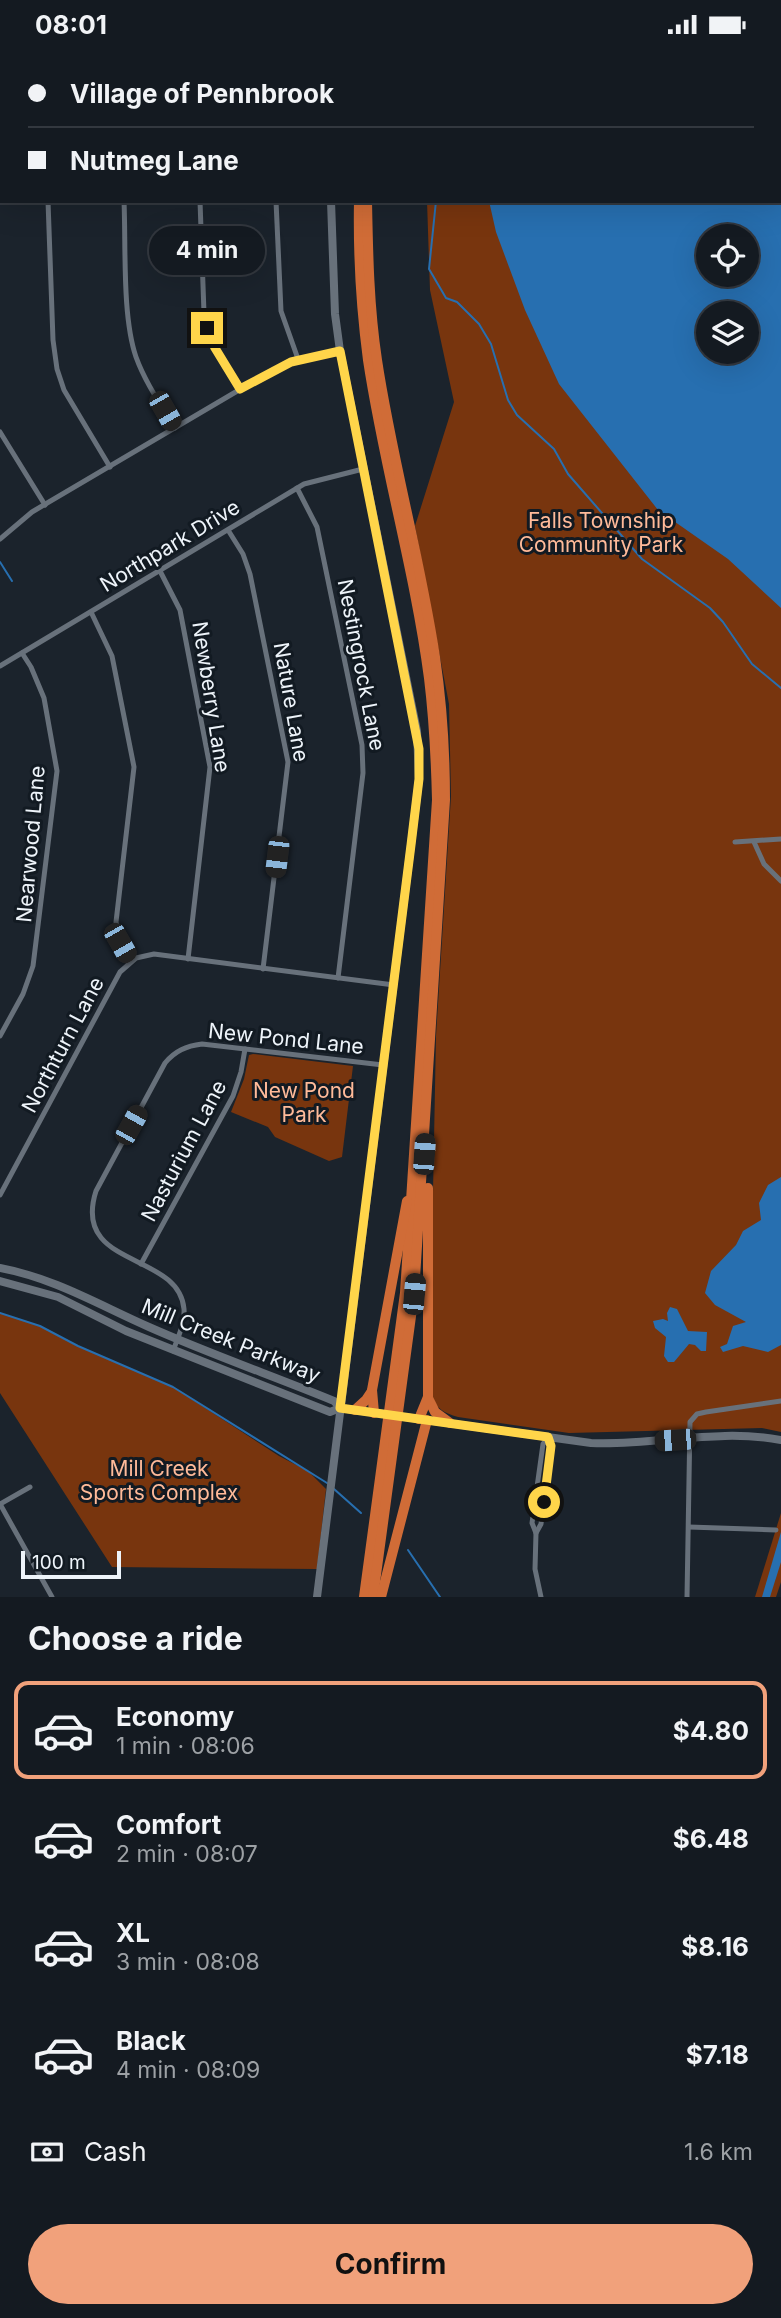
<!DOCTYPE html>
<meta charset="utf-8">
<style>
body{margin:0;font-family:Inter,sans-serif;background:#1d232a;color:#f1f3f6;height:100vh;display:flex;flex-direction:column;font-size:26px;white-space:nowrap}
*{box-sizing:border-box;margin:0}
p{font-size:23px;color:#9da1a5}
.icon{flex:none;width:38px;height:38px;fill:none;stroke:currentColor;stroke-width:2;stroke-linecap:round;stroke-linejoin:round}
.map{position:relative;height:1548px;overflow:hidden}
.sheet{display:flex;flex-direction:column;background:#141a21;flex:1}
.sheet>*{flex:none}
.guide{position:absolute;left:0px;top:0px;width:782px;height:154px;box-shadow:0 7px 28px #0002,0 0 0 2px #33383f;display:grid;align-content:center;height:154px;padding:0 28px;background:#141a21}
.controls{position:absolute;left:696px;top:175px;display:grid;gap:14px}
.controls a{display:grid;place-items:center;width:63px;height:63px;border-radius:50%;background:#141a21;box-shadow:0 7px 28px #0002,0 0 0 2px #33383f;font-size:35px}
.scale{position:absolute;left:21px;bottom:18px;width:100px;box-sizing:border-box;padding-left:7px;border:4px solid #eef4fa;border-top:0;font-size:19px;line-height:24px;white-space:nowrap;color:#eef4fa;-webkit-text-stroke:5px #121a22;paint-order:stroke}
.end{position:absolute;width:32px;height:32px;margin:-16px;border:9px solid #ffd54a;background:#111;box-shadow:0 0 0 4px #111}
.from{border-radius:50%}
.bubble{position:absolute;height:49px;border-radius:24px;background:#141a21;box-shadow:0 7px 28px #0002,0 0 0 2px #33383f;font-size:23px;font-weight:700;line-height:49px;text-align:center}
.car{position:absolute;width:21px;height:42px;margin:-21px -10px;border-radius:9px;box-shadow:0 0 5px 2px #0007;background:linear-gradient(#222 24%,#8ab4d8 0 40%,#222 0 76%,#8ab4d8 0 86%,#222 0)}
.guide b{display:flex;align-items:center;gap:24px;height:66px;font-size:26px}
.guide b+b{border-top:2px solid #33383f}
.guide i{width:18px;height:18px;background:#f1f3f6}
ul{padding:0;list-style:none}
li{display:flex;align-items:center;gap:21px;height:98px;margin:0 14px 10px;padding:0 14px;border:4px solid transparent;border-radius:14px}
li div{flex:1}
li b{display:block;font-size:26px}
li em{font-style:normal;font-weight:700}
li.on{border-color:#f1a17b}
li>.icon{width:63px;height:63px;stroke-width:1.5}
h2{padding:0 28px;font-size:32px;line-height:84px}
.pay{display:flex;align-items:center;gap:18px;height:77px;padding:0 28px;font-size:26px}
.pay p{margin-inline-start:auto}
.cta{display:flex;gap:14px;margin-top:auto;padding:14px 28px}
.cta a{flex:1;height:80px;border-radius:42px;background:#f1a17b;color:#111;font-size:28px;font-weight:700;line-height:80px;text-align:center}
.status{display:flex;justify-content:space-between;align-items:center;height:49px;padding:0 35px;background:#141a21;direction:ltr}
.status svg{height:19px;fill:currentColor}
.map>svg:first-child{display:block}
.green{fill:#78350e;fill-rule:evenodd}
.water{fill:#276fb0;fill-rule:evenodd}
.lines{fill:none;stroke-linecap:round;stroke-linejoin:round}
.stream{stroke:#276fb0;stroke-width:2}
.street{stroke:#68717b;stroke-width:5}
.secondary{stroke:#68717b;stroke-width:8}
.highway{stroke:#d06c37;stroke-width:10}
.route{stroke:#ffd54a;stroke-width:9}
.labels{text-anchor:middle;stroke-width:6;stroke-linejoin:round;paint-order:stroke}
.park-label{font-size:21px;fill:#ffba99;stroke:#121a22}
.street-label{font-size:21px;fill:#eef4fa;stroke:#121a22}
</style>
<div class="status"><b>08:01</b><svg viewBox="0 0 49 12"><path d="M0 12V9h3v3zM5 12V6h3v6zM10 12V3h3v9zM15 12V0h3v12zM26 1h20v11H26zM47 4h2v5h-2z"/></svg></div>
<div class="map">
<svg width="781" height="1548" viewBox="0 0 781 1548">
<rect width="100%" height="100%" fill="#1b232c"/>
<g class="green">
<path d="M 439,0 L 781,0 L 781,1383 L 762,1379 L 569,1384 L 458,1368 C 444,1364 436,1360 432,1346 L 432,1194 L 436,987 L 451,747 L 449,655 L 415,477 L 454,353 L 430,241 L 427,152 L 780,152 L 780,2 L 438,2 ZM 709,187 L 747,187 L 747,226 L 709,226 ZM 709,264 L 747,264 L 747,303 L 709,303 Z"/>
<path d="M 253,1005 L 353,1017 L 342,1108 L 329,1112 L 275,1088 L 268,1078 L 231,1063 L 244,1030 L 249,1006 Z"/>
<path d="M 0,1264 L 40,1277 L 75,1296 L 173,1338 L 279,1407 L 308,1422 L 326,1440 L 317,1520 L 112,1518 L 0,1344 Z"/>
<path d="M 781,1464 L 781,1533 L 776,1548 L 755,1548 Z"/>
</g>
<g class="water">
<path d="M 511,0 L 736,0 L 510,2 Z"/>
<path d="M 781,43 L 781,559 L 728,510 L 658,461 L 559,335 L 525,261 L 496,183 L 489,152 L 780,152 ZM 747,187 L 747,226 L 709,226 L 709,187 ZM 747,264 L 747,303 L 709,303 L 709,264 Z"/>
<path d="M 781,1128 L 781,1296 L 768,1303 L 743,1297 L 723,1303 L 720,1298 L 727,1295 L 733,1277 L 746,1273 L 715,1256 L 705,1244 L 711,1222 L 736,1196 L 743,1182 L 761,1171 L 759,1154 L 768,1136 Z"/>
<path d="M 670,1258 L 677,1260 L 688,1282 L 707,1283 L 706,1302 L 701,1302 L 695,1296 L 689,1295 L 674,1313 L 668,1313 L 664,1307 L 666,1288 L 655,1279 L 653,1272 L 663,1270 L 668,1272 L 667,1264 Z"/>
<path d="M 781,1483 L 781,1513 L 770,1548 L 762,1548 Z"/>
</g>
<g class="lines">
<g class="stream">
<path d="M 423,2 L 424,0"/>
<path d="M 436,152 L 429,220 L 446,249 L 457,253 L 479,275 L 491,295 L 508,351 L 517,366 L 554,400 L 568,425 L 642,510 L 710,559 L 723,573 L 752,615 L 781,639"/>
<path d="M 0,513 L 12,532"/>
<path d="M 0,1264 L 40,1277 L 78,1297 L 173,1338 L 327,1434"/>
<path d="M 334,1440 L 361,1464"/>
<path d="M 408,1501 L 440,1548"/>
</g>
<g class="street">
<path d="M 42,0 L 42,2"/>
<path d="M 118,0 L 118,2"/>
<path d="M 194,0 L 194,2"/>
<path d="M 271,2 L 271,0"/>
<path d="M 48,152 L 53,291 L 57,320 L 64,341 L 110,418"/>
<path d="M 124,152 C 126,198 122,267 136,308 C 145,333 161,356 175,379"/>
<path d="M 200,152 L 204,264 L 210,288 L 240,340"/>
<path d="M 276,152 L 281,262 L 298,310"/>
<path d="M 0,383 L 45,456"/>
<path d="M 297,439 L 317,478 L 362,696 L 363,724 L 338,929"/>
<path d="M 228,481 L 243,505 L 250,525 L 288,713 L 263,920"/>
<path d="M 0,490 L 32,463 L 273,321 L 298,310 L 340,302"/>
<path d="M 160,522 L 180,561 L 210,718 L 188,910"/>
<path d="M 91,563 L 112,607 L 134,718 L 116,873 L 120,894 L 131,912"/>
<path d="M 0,617 L 304,435 L 363,420"/>
<path d="M 735,793 L 781,790"/>
<path d="M 754,793 L 764,815 L 781,832"/>
<path d="M 0,987 L 23,945 L 33,917 L 57,722 L 44,649 L 31,618 L 22,604"/>
<path d="M 0,1146 L 120,923 L 136,909 L 154,905 L 394,936"/>
<path d="M 141,1215 L 233,1047 L 241,1023 L 245,1000"/>
<path d="M 173,1302 C 178,1288 185,1274 184,1260 C 179,1202 71,1220 96,1142 L 165,1014 C 175,1002 186,997 202,995 L 383,1016"/>
<path d="M 0,1455 L 52,1548"/>
<path d="M 0,1455 L 30,1438"/>
<path d="M 689,1478 L 776,1481"/>
<path d="M 536,1484 L 541,1475 L 551,1397 L 549,1388"/>
<path d="M 541,1548 L 535,1520 L 536,1484 L 532,1474 L 543,1395 L 549,1388"/>
<path d="M 687,1548 L 690,1373 L 697,1365 L 706,1363 L 781,1352"/>
</g>
<g class="secondary">
<path d="M 324,0 L 325,2"/>
<path d="M 0,1219 C 54,1229 99,1256 149,1278 C 210,1305 273,1327 334,1352 L 340,1359"/>
<path d="M 0,1232 L 58,1248 L 126,1282 L 330,1363 L 340,1359 L 591,1394 C 654,1397 718,1379 781,1391"/>
<path d="M 317,1548 L 411,796 L 419,731 L 417,682 L 340,302 L 335,265 L 331,152"/>
</g>
<g class="highway">
<path d="M 348,0 L 348,2"/>
<path d="M 361,2 L 361,0"/>
<path d="M 370,2 L 370,0"/>
<path d="M 386,2 L 386,0"/>
<path d="M 359,152 C 358,205 361,258 368,311 C 384,418 415,522 429,629 C 434,670 436,710 437,751 L 405,1244 L 364,1548"/>
<path d="M 367,152 C 368,205 369,258 377,311 C 392,411 420,508 435,608 C 442,655 445,703 445,751 L 414,1245 L 373,1548"/>
<path d="M 428,1349 L 435,1363 L 450,1374"/>
<path d="M 355,1361 L 366,1351 L 372,1342"/>
<path d="M 374,1364 L 372,1341 L 407,1152"/>
<path d="M 419,1370 L 428,1348 L 428,1139"/>
<path d="M 381,1548 L 427,1371"/>
</g>
</g>
<g class="lines">
<path class="route" d="M 207,279 L 215,299 L 240,340 L 291,313 L 340,302 L 419,700 L 419,730 L 411,796 L 340,1359 L 548,1388 L 551,1397 L 544,1453"/>
</g>
<g class="labels">
<g class="park-label">
<text x="601" y="479">Falls Township<tspan x="601" dy="24">Community Park</tspan></text>
<text x="304" y="1049">New Pond<tspan x="304" dy="24">Park</tspan></text>
<text x="159" y="1427">Mill Creek<tspan x="159" dy="24">Sports Complex</tspan></text>
</g>
<g class="street-label">
<text transform="translate(170 497) rotate(-31)" y="7">Northpark Drive</text>
<text transform="translate(361 616) rotate(79)" y="7">Nestingrock Lane</text>
<text transform="translate(211 648) rotate(81)" y="7">Newberry Lane</text>
<text transform="translate(291 653) rotate(80)" y="7">Nature Lane</text>
<text transform="translate(31 795) rotate(-85)" y="7">Nearwood Lane</text>
<text transform="translate(286 990) rotate(6)" y="7">New Pond Lane</text>
<text transform="translate(63 996) rotate(-62)" y="7">Northturn Lane</text>
<text transform="translate(184 1102) rotate(-62)" y="7">Nasturium Lane</text>
<text transform="translate(231 1292) rotate(22)" y="7">Mill Creek Parkway</text>
</g>
</g>
</svg>
<div class="controls">
<a><svg class="icon" aria-label="locate" viewBox="0 0 24 24"><circle cx="12" cy="12" r="6"/><path d="M12 2v4M12 18v4M2 12h4M18 12h4"/></svg></a>
<a><svg class="icon" aria-label="layers" viewBox="0 0 24 24"><path d="M12 4l9 5-9 5-9-5zM3 14l9 5 9-5"/></svg></a>
</div>
<div class="scale">100 m</div>
<i class="end from" style="left:544px;top:1453px"></i>
<i class="end" style="left:207px;top:279px"></i>
<div class="bubble" style="left:149px;top:177px;width:116px">4 min</div>
<i class="car" style="left:165px;top:362px;rotate:150deg"></i>
<i class="car" style="left:277px;top:808px;rotate:187deg"></i>
<i class="car" style="left:120px;top:894px;rotate:150deg"></i>
<i class="car" style="left:131px;top:1076px;rotate:29deg"></i>
<i class="car" style="left:424px;top:1105px;rotate:4deg"></i>
<i class="car" style="left:414px;top:1245px;rotate:5deg"></i>
<i class="car" style="left:675px;top:1391px;rotate:266deg"></i>
<div class="guide">
<b><i class="from"></i>Village of Pennbrook</b>
<b><i></i>Nutmeg Lane</b>
</div>
</div>
<section class="sheet">
<h2>Choose a ride</h2>
<ul>
<li class="on"><svg class="icon" aria-label="car" viewBox="0 0 24 24"><path d="M5 17H2v-5l4-1 3-4h7l3 4 3 1v5h-3M9 17h6M6 11h13"/><circle cx="7" cy="17" r="2"/><circle cx="17" cy="17" r="2"/></svg><div><b>Economy</b><p>1 min · 08:06</p></div><em>$4.80</em></li>
<li><svg class="icon" aria-label="car" viewBox="0 0 24 24"><path d="M5 17H2v-5l4-1 3-4h7l3 4 3 1v5h-3M9 17h6M6 11h13"/><circle cx="7" cy="17" r="2"/><circle cx="17" cy="17" r="2"/></svg><div><b>Comfort</b><p>2 min · 08:07</p></div><em>$6.48</em></li>
<li><svg class="icon" aria-label="car" viewBox="0 0 24 24"><path d="M5 17H2v-5l4-1 3-4h7l3 4 3 1v5h-3M9 17h6M6 11h13"/><circle cx="7" cy="17" r="2"/><circle cx="17" cy="17" r="2"/></svg><div><b>XL</b><p>3 min · 08:08</p></div><em>$8.16</em></li>
<li><svg class="icon" aria-label="car" viewBox="0 0 24 24"><path d="M5 17H2v-5l4-1 3-4h7l3 4 3 1v5h-3M9 17h6M6 11h13"/><circle cx="7" cy="17" r="2"/><circle cx="17" cy="17" r="2"/></svg><div><b>Black</b><p>4 min · 08:09</p></div><em>$7.18</em></li>
</ul>
<div class="pay"><svg class="icon" aria-label="cash" viewBox="0 0 24 24"><path d="M3 7h18v10H3z"/><circle cx="12" cy="12" r="2"/></svg>Cash<p>1.6 km</p></div>
<div class="cta"><a>Confirm</a></div>
</section>
